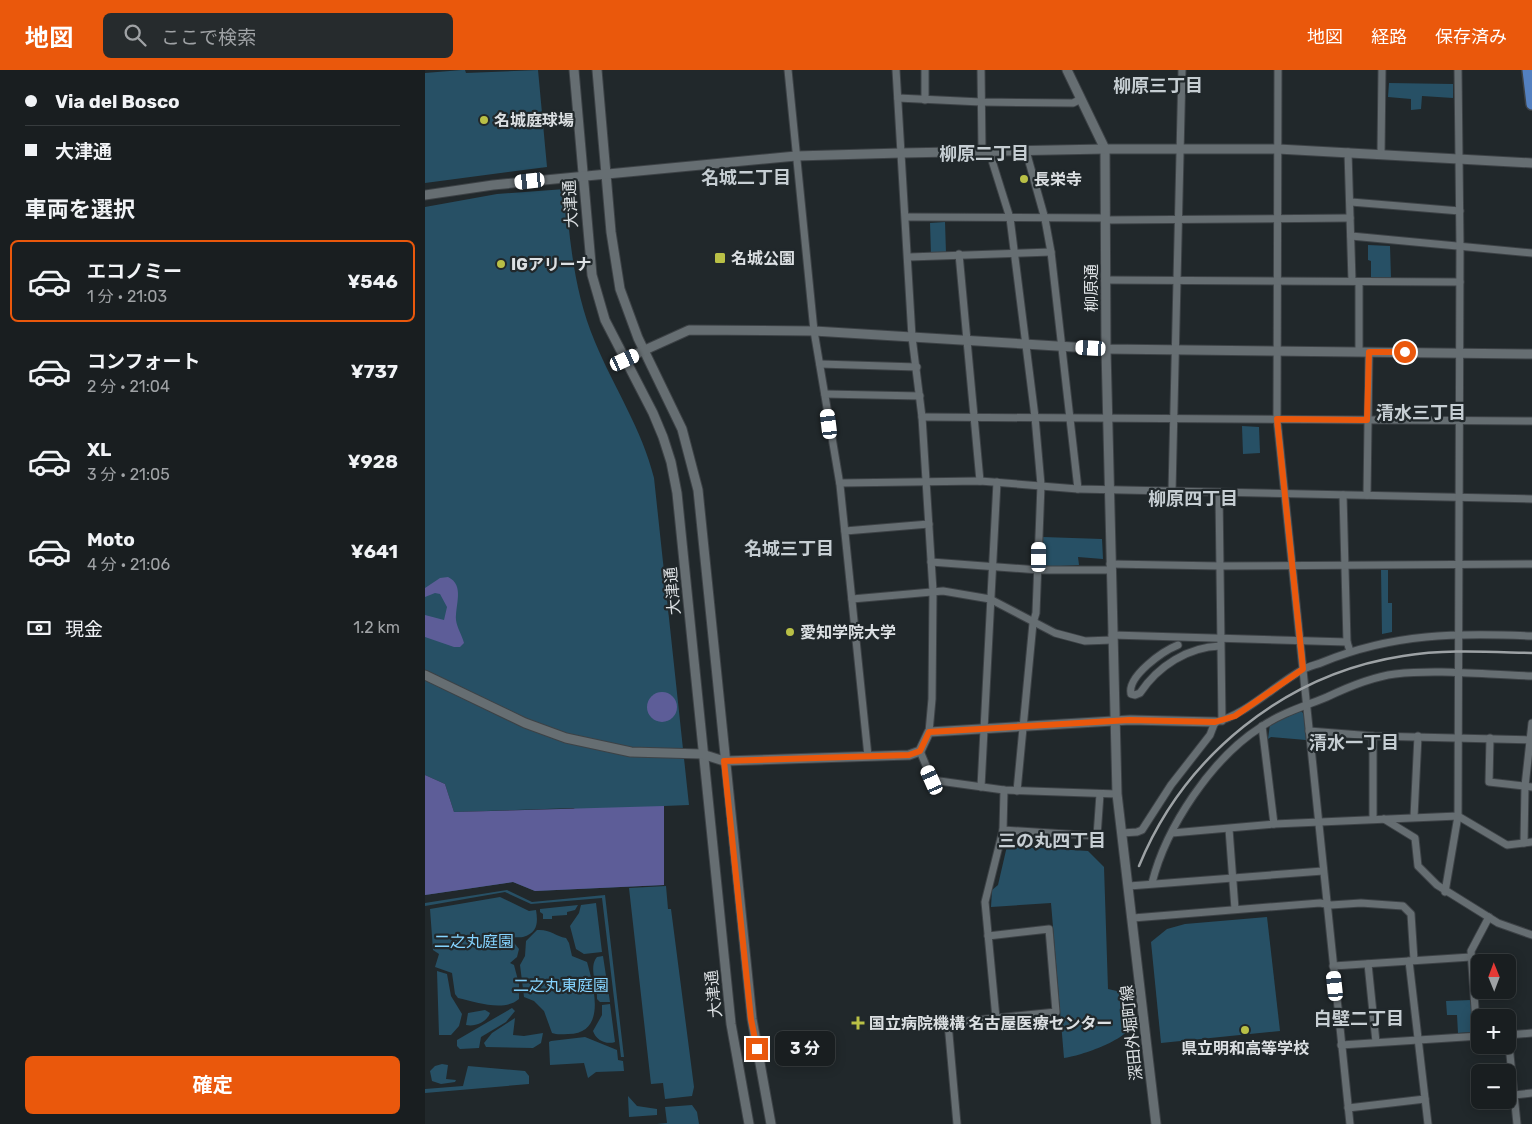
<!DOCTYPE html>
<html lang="ja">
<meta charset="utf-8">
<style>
body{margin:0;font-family:Rubik,"Noto Sans JP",sans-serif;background:#262b2d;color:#f1f3f6;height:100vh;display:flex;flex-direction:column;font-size:19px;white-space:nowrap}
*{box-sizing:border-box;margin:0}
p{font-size:16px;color:#9fa2a5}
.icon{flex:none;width:28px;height:28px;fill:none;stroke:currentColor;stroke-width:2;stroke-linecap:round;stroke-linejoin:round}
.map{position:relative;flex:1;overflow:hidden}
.panel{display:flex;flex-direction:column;background:#191e20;width:425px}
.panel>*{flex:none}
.guide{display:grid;align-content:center;height:110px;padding:0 25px;background:#191e20}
.needle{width:32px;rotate:359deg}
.controls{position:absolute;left:1046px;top:884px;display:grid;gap:10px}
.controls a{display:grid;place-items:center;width:45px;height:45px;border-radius:8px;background:#191e20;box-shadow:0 2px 12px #0003,0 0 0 1px #373c3e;font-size:25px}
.end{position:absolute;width:22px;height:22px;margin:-11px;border:6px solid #ea580c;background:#fff;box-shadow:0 0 0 2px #fff}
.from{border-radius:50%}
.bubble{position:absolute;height:35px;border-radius:8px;background:#191e20;box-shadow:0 2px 12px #0003,0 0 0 1px #373c3e;font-size:16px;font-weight:700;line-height:35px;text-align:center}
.car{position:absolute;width:15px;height:30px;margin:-15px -8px;border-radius:6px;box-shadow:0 0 4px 1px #0007;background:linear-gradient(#fff 24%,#345 0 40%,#fff 0 76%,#345 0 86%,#fff 0)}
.guide b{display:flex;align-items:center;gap:18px;height:48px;font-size:19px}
.guide b+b{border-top:1px solid #373c3e}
.guide i{width:12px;height:12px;background:#f1f3f6}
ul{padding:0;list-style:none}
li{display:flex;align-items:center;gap:15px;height:82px;margin:0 10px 8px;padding:0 15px;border:2px solid transparent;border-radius:8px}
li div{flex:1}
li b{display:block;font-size:19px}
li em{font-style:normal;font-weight:700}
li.active{border-color:#ea580c}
li>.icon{width:45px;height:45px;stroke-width:1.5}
h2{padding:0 25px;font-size:22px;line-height:60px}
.pay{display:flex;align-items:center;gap:12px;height:55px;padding:0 25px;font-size:19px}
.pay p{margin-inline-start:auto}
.primary-button{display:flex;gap:10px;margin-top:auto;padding:10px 25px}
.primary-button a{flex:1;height:58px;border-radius:8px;background:#ea580c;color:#fff;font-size:20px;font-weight:700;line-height:58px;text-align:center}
header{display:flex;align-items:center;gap:30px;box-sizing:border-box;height:70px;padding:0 25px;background:#ea580c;color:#fff}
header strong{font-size:24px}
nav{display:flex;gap:28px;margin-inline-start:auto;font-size:18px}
.search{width:350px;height:45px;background:#262b2d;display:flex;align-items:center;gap:12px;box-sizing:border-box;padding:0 18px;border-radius:8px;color:#9fa2a5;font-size:19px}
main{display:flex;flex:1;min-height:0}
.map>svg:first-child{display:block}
.green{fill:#275065}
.water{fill:#5d5d98}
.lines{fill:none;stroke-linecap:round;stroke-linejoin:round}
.minor-casing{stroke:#3d4246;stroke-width:9}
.tertiary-casing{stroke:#3d4246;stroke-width:11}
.trunk-casing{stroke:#3d4246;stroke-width:14}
.minor{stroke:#666e72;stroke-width:7}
.tertiary{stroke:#666e72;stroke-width:9}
.trunk{stroke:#5380c0;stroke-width:11}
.rail{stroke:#9da2a5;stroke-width:2.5}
.route{stroke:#ea580c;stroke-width:6}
.poi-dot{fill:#b9c046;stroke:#21282b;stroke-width:2}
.labels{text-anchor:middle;stroke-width:4.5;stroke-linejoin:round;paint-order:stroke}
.poi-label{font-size:16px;font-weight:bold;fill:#dce0e3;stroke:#21282b;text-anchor:start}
.street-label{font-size:16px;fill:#dce0e3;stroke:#21282b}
.park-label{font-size:16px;fill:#84d2fd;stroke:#21282b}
.neighbourhood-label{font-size:18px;font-weight:bold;fill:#c6ced3;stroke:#21282b}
</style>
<header>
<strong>地図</strong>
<div class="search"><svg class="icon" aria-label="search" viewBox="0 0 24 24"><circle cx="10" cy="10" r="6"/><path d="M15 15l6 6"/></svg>ここで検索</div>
<nav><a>地図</a><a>経路</a><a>保存済み</a></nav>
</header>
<main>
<section class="panel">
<div class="guide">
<b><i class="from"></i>Via del Bosco</b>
<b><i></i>大津通</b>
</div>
<h2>車両を選択</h2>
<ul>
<li class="active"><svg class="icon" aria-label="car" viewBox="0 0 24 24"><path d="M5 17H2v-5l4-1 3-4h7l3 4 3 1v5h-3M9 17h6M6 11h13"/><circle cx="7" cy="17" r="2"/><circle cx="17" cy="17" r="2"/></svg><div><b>エコノミー</b><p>1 分 · 21:03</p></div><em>¥546</em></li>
<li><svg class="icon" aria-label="car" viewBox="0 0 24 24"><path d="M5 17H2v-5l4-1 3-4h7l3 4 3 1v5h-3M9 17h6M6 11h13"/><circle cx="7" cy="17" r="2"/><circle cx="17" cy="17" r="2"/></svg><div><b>コンフォート</b><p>2 分 · 21:04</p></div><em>¥737</em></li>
<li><svg class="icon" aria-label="car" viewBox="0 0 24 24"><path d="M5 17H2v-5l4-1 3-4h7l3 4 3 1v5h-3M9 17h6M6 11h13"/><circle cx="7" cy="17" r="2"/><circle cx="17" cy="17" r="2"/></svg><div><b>XL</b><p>3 分 · 21:05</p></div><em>¥928</em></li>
<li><svg class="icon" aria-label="car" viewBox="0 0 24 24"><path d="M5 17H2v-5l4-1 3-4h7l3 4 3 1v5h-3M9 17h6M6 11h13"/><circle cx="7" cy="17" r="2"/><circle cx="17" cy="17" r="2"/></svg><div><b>Moto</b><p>4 分 · 21:06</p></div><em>¥641</em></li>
</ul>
<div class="pay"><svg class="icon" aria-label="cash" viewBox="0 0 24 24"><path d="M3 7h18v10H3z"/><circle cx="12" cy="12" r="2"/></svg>現金<p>1.2 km</p></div>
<div class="primary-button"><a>確定</a></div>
</section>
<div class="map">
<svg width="1107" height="1054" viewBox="0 0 1107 1054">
<rect width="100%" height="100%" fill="#21282b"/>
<g class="green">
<path d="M 37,0 L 40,0 L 41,3 L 113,0 L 122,97 L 0,113 L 0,3 Z"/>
<path d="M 964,13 L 1028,14 L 1028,28 L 997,26 L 996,39 L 986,40 L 986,29 L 963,27 Z"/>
<path d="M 140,119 C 145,172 149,222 170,272 C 189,318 217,359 229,408 L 264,735 L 239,736 L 239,815 L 110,821 L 88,812 L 0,825 L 150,738 L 29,742 L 20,714 L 0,705 L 0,137 L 72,124 Z"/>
<path d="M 520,152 L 521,184 L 506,184 L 505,153 Z"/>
<path d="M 943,175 L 965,176 L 966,208 L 946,209 L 946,191 L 943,190 Z"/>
<path d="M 817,356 L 834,357 L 835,383 L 818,384 Z"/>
<path d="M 618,467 L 677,469 L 678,489 L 653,487 L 654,495 L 617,497 Z"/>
<path d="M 956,500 L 963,500 L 963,533 L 967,533 L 967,562 L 957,564 Z"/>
<path d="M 876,641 L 879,644 L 881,670 L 846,667 L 843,669 L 845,654 Z"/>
<path d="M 582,776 L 663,781 L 679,797 L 683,919 L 705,924 C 706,932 709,943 708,951 C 707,969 655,986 639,988 L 626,833 L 566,837 L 567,820 L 573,815 Z"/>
<path d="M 241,816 L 243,839 L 246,839 L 269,1017 L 267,1026 L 240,1029 L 238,1013 L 226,1014 L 204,818 Z"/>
<path d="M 82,820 L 107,832 L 180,825 L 199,987 L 196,987 L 177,828 L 106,834 L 80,822 L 0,836 L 0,833 Z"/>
<path d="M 75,827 L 104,841 L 111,840 C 113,852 113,863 98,867 C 93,868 91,866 86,869 L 94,879 L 92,887 L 85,893 L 89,895 L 94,914 L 94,929 C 79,942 51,932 33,928 L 30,924 L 27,903 L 10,897 L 14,884 L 8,880 L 5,839 Z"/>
<path d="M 171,833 L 177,882 L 159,884 L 151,879 L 145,856 L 154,843 L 156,835 Z"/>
<path d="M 153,835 L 150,840 L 142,842 L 142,845 L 127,846 L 127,849 L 118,849 L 118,844 L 115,842 L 115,839 Z"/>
<path d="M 842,847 L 855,961 L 736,973 L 726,872 L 742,859 L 760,854 Z"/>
<path d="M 112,860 C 125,859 130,866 141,868 L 144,873 L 147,886 L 162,892 C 169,917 182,964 143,964 C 138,964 132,965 127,963 L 119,941 L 109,931 L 99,927 L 95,895 L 100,886 L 101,871 Z"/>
<path d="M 178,886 L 185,932 L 175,932 L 172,929 C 173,917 163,897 172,887 Z"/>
<path d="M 12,901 L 22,904 L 26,926 L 37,944 L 34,956 L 26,965 L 14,965 Z"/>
<path d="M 1046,930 L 1047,962 L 1033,963 L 1032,945 L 1022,945 L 1021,931 Z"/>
<path d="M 185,934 L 190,972 C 181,975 171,970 168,961 L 177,945 L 177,935 Z"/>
<path d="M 87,938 L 90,941 L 81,952 L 56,967 L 54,978 L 35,979 L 32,976 L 32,970 Z"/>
<path d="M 60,940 L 65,943 C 62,952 50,957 41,955 L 43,943 Z"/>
<path d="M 90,948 L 88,965 L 99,966 L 118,963 L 116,973 L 108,978 L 61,977 L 59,973 L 67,963 Z"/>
<path d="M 160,967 L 192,980 L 193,990 L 198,991 L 199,1001 L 171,1002 L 163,1008 L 159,993 L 125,995 L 124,972 L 126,971 Z"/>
<path d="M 17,994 L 23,995 L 21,1009 L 31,1010 L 30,1012 L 16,1014 L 7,1011 L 5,1001 L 10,996 Z"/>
<path d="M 43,996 L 100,1001 L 104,1006 L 104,1014 L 0,1023 L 0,1019 L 38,1016 Z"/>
<path d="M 203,1026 L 212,1036 L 232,1039 L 232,1045 L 204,1047 Z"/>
<path d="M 267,1035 L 272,1042 L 274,1054 L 232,1054 L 242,1053 L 240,1037 Z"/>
</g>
<g class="water">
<path d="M 23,507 C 40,515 30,535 31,550 C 32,558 37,565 39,573 L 35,577 L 29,577 L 0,567 L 0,545 L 19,550 L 22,537 L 15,524 L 10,523 L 0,527 L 0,518 L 15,508 Z"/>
<circle cx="237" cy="637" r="15"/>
<path d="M 0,705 L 20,714 L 29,742 L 239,736 L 239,815 L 110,821 L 88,812 L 0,825 Z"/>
</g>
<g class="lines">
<defs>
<g id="minor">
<path d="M 363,0 L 389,261 L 415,415 L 443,686"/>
<path d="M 471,0 L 487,267 L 497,347 L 508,521 L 507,629 L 504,662"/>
<path d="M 500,0 L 500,30"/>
<path d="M 556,0 L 557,81"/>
<path d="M 853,0 L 852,349 L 925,1054"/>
<path d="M 473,28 L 556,32 L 648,33 L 656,29"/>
<path d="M 564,81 L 585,148 L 610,347 L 616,415 L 611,543 L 608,553 L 592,721"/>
<path d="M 601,81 L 620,149 L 626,182 L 653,419"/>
<path d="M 923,82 L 927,211"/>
<path d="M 956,83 L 957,0"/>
<path d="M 926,132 L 1035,141"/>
<path d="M 481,147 L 681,148"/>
<path d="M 681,150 L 925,148"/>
<path d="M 926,166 L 1107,183"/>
<path d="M 534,184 L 555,411"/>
<path d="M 484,187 L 626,182"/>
<path d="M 680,210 L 1035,212"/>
<path d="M 934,281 L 934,213"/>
<path d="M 395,294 L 492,297"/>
<path d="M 400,324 L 495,326"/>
<path d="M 497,347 L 1107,351"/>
<path d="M 415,413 L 555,411 L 653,419 L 1107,429"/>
<path d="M 747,421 L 757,0"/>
<path d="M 794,423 L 797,651"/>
<path d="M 918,425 L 922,572"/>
<path d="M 942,425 L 944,282"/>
<path d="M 420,461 L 504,454"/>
<path d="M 506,492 L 614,500 L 685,500"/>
<path d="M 685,494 L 795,496 L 1107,494"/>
<path d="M 427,529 L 518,521 L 565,529 L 630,563 L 660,571 L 687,570"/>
<path d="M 687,565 L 922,572 L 925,581"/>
<path d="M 753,575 C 738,581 702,606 706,624 L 710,625 L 715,623 C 733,596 763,577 795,576"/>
<path d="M 837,656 L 849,754"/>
<path d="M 884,661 L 948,666 L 1107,670"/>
<path d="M 948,666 L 948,749"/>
<path d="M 1065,668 L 1064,712 L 1107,717"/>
<path d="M 495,681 L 507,710 L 579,720 L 692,724"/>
<path d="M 556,717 L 572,412"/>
<path d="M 989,747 L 993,666"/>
<path d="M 959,749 L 990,768 L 993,796 L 1012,815 L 1073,853 L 1107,865"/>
<path d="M 804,759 L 810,839"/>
<path d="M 578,760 L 672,766 L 675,724"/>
<path d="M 697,763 L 712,762 L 717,760 L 746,715 L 785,665 L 790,652 C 819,646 850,615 877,600 C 884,596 891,595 898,592 C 969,563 1032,563 1107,566"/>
<path d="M 747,763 L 849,754 L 1033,746 L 1082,775 L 1107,772"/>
<path d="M 1099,773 L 1100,716 L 1107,653"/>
<path d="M 727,813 C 741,757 787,688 836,657 C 856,643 880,636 902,627 C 923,617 946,607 970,604 C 1015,599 1062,605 1107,606"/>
<path d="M 704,816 L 898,801"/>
<path d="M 1020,822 L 1033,746 L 1035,177 L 1033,0"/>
<path d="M 708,848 L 895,833 L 906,835 L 936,833 L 978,836 L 986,844 L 989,890"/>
<path d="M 984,891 L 1003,1054"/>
<path d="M 943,894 L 951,972"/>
<path d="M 908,896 L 1046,887"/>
<path d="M 571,948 L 560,832 L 578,760 L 579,720"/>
<path d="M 1082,965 L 1107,963"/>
<path d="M 1083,965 L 1092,1054"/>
<path d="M 1052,967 L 1046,881 L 1064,847"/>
<path d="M 916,975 L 1055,966"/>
<path d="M 1089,1025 L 1107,1023"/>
<path d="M 923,1038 L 1000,1029"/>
<path d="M 532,1054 L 523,953 L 631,942 L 624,859 L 563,866"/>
</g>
<g id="tertiary">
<path d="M 149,0 L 167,205 L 180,250 L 228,343 L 238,367 L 246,392 L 252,423 L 306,954 L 324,1054"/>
<path d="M 172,0 L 186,162 L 195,219 L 213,268 L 257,359 L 273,420 L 327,949 L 346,1054"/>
<path d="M 642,0 L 680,79 L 681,279 L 692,724 L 731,1054"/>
<path d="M 0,125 L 68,115 L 371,86 L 476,83 L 680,79 L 853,79 L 1107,93"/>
<path d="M 200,289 L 264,260 L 389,261 L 681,279 L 1107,284"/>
<path d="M 0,605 L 100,653 L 141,668 L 206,682 L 277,684 L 299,691 L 484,685 L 495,681 L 504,662 L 705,650 L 790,652"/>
</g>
<path id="trunk" d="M 1103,0 L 1107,34"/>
</defs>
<use href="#minor" class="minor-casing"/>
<use href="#tertiary" class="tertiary-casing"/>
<use href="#trunk" class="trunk-casing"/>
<use href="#minor" class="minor"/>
<use href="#tertiary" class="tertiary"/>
<use href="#trunk" class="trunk"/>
<path class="rail" d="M 714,796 C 759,686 860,604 978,586 C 1021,579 1064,582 1107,583"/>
</g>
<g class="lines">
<path class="route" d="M 332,979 L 326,949 L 299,691 L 484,685 L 495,681 L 504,662 L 704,650 L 790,652 L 810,646 L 878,599 L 852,349 L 942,350 L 944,282 L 980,282"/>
</g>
<g class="poi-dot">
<circle cx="59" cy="50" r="5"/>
<circle cx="599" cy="109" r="5"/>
<rect x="289" y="182" width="12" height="12" rx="2.5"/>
<circle cx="76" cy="194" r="5"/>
<circle cx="365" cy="562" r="5"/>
<path d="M430.5 945.5h5v5h5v5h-5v5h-5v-5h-5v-5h5z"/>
<circle cx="820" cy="960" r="5"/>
</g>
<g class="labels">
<g class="poi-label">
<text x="69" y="56">名城庭球場</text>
<text x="609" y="115">長栄寺</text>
<text x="306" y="194">名城公園</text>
<text x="86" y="200">IGアリーナ</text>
<text x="375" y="568">愛知学院大学</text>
<text x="444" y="959">国立病院機構 名古屋医療センター</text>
<text x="820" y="984" text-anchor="middle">県立明和高等学校</text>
</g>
<g class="street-label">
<text transform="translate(145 134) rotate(-93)" y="6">大津通</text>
<text transform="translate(666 218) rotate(-90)" y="6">柳原通</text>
<text transform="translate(247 521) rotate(-95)" y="6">大津通</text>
<text transform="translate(288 924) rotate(-96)" y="6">大津通</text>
<text transform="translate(706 963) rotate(-96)" y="6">深田外堀町線</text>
</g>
<g class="park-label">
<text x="49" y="877">二之丸庭園</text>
<text x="136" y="921">二之丸東庭園</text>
</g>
<g class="neighbourhood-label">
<text x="733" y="22">柳原三丁目</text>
<text x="559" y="90">柳原二丁目</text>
<text x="321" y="114">名城二丁目</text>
<text x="996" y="349">清水三丁目</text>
<text x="768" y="435">柳原四丁目</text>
<text x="364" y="485">名城三丁目</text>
<text x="929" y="679">清水一丁目</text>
<text x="627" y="777">三の丸四丁目</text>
<text x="934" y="955">白壁二丁目</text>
</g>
</g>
</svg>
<div class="controls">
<a><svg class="needle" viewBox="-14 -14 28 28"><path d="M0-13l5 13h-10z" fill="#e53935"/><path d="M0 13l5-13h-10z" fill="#9fa2a5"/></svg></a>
<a>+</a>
<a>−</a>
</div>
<i class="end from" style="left:980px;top:282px"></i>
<i class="end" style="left:332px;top:979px"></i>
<div class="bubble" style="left:350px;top:961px;width:60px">3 分</div>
<i class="car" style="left:105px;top:111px;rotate:264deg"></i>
<i class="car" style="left:666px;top:278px;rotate:273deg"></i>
<i class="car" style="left:200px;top:290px;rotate:65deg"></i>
<i class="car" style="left:404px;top:354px;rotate:353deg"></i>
<i class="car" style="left:614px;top:487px;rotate:0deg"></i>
<i class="car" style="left:507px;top:710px;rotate:336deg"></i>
<i class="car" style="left:910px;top:916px;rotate:354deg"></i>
</div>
</main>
